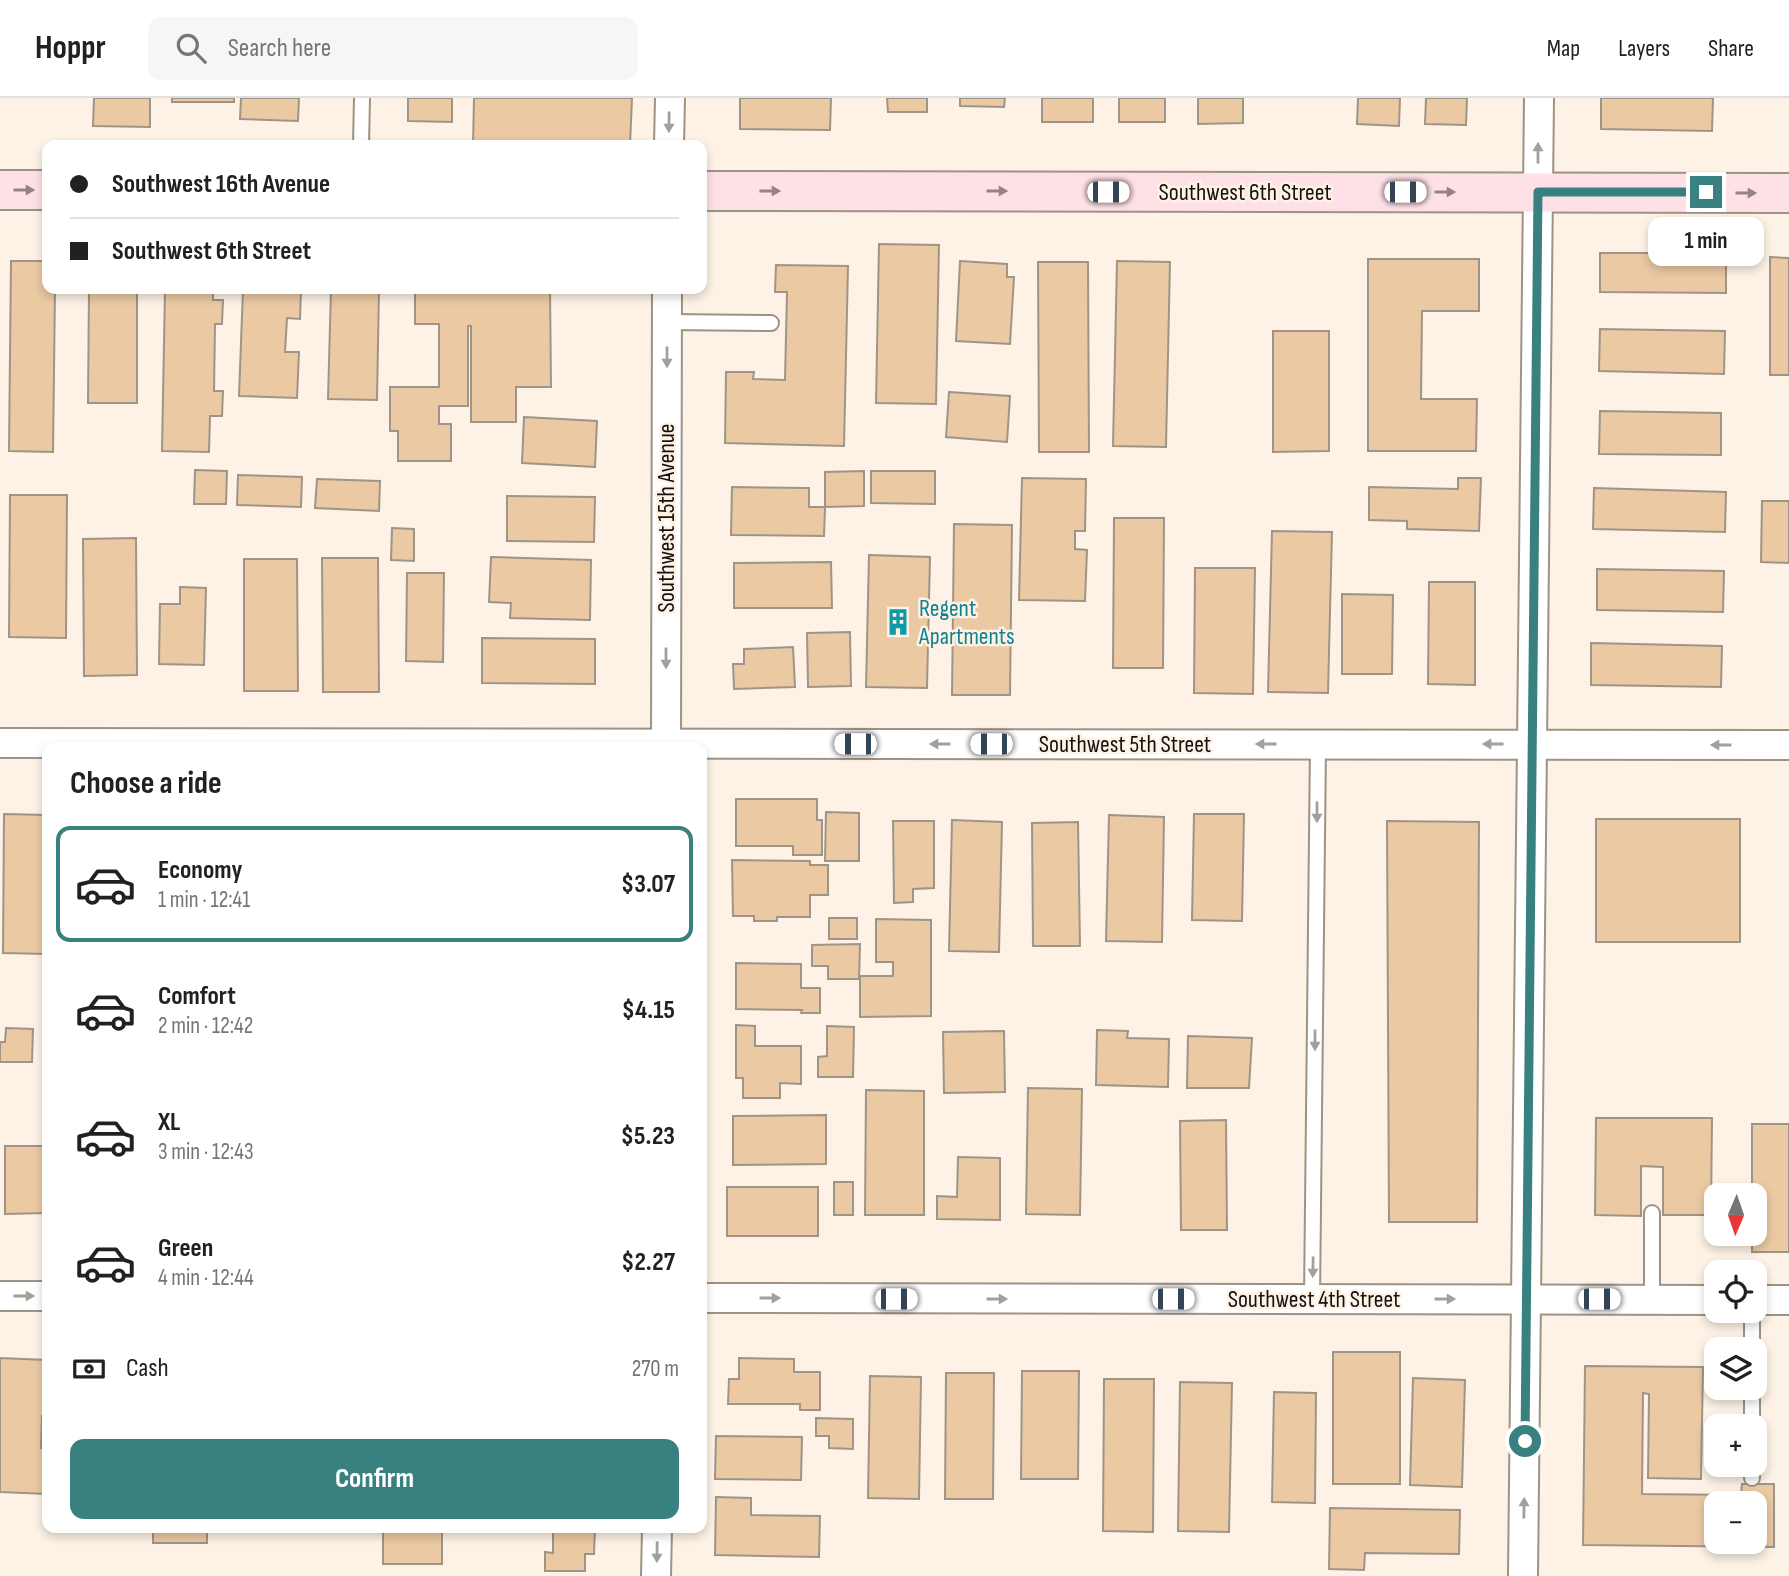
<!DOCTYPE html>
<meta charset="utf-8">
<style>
body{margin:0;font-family:"Sofia Sans Condensed",sans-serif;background:#f6f6f6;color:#202124;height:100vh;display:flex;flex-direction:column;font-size:26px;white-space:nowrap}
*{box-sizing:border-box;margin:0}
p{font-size:23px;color:#757577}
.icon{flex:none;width:38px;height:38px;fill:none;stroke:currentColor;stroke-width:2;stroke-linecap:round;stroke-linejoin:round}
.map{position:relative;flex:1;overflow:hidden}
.panel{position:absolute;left:42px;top:644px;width:665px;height:791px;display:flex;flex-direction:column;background:#fff;border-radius:14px;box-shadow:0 4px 10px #0003}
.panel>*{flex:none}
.banner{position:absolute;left:42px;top:42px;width:665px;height:154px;border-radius:14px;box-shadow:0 4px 10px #0003;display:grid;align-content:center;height:154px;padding:0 28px;background:#fff}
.needle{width:46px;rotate:182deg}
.controls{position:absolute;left:1704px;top:1085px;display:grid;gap:14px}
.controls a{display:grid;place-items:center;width:63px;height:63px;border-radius:14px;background:#fff;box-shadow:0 4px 10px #0003;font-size:35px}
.end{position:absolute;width:32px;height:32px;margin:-16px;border:9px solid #398180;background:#fff;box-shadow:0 0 0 4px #fff}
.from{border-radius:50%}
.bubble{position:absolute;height:49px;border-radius:14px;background:#fff;box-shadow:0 4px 10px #0003;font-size:23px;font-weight:700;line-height:49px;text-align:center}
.car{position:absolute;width:21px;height:42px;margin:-21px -10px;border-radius:9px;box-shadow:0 0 5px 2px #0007;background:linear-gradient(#fff 24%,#345 0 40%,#fff 0 76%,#345 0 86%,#fff 0)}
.banner b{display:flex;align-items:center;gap:24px;height:66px;font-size:26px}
.banner b+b{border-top:2px solid #e0e0e0}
.banner i{width:18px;height:18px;background:#202124}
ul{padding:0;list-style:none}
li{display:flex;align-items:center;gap:21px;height:116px;margin:0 14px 10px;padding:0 14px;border:4px solid transparent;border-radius:14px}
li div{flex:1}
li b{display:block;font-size:26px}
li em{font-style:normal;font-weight:700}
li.active{border-color:#398180}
li>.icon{width:63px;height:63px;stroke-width:1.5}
h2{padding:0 28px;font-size:32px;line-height:84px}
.pay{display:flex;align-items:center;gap:18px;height:77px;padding:0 28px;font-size:26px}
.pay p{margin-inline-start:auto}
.cta{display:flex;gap:14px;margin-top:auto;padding:14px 28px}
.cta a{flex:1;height:80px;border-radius:14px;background:#398180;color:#fff;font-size:28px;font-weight:700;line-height:80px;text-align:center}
header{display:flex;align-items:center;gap:42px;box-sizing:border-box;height:98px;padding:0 35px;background:#fff;border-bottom:2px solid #e0e0e0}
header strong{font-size:33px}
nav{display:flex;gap:38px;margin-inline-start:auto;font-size:24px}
.search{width:490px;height:63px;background:#f6f6f6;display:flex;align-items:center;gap:18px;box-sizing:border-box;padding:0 24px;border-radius:14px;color:#757577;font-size:26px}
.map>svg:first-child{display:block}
.building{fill:#eac9a3;stroke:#9e9488;stroke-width:2;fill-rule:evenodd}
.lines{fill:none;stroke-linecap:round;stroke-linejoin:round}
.lane-casing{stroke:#9c9286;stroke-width:18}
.street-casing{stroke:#9c9286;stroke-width:32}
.secondary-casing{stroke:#9c9286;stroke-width:42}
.lane{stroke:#fff;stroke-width:14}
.street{stroke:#fff;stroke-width:28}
.secondary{stroke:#fee1e6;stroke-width:38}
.oneway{fill:#a1a09e}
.oneway2{fill:#958384}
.route{stroke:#398180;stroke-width:9}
.labels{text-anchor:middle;stroke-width:5;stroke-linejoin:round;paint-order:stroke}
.street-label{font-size:24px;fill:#14110c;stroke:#fdf2e5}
.culture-label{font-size:24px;fill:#0d838f;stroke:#fdf2e5;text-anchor:start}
</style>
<header>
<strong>Hoppr</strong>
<div class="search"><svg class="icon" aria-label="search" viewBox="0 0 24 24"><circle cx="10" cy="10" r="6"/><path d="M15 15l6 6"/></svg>Search here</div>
<nav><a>Map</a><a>Layers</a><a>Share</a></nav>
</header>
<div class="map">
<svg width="1789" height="1478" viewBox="0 0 1789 1478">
<rect width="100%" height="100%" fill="#fdf2e5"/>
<g class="building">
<path d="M 94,0 L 150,0 L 150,29 L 93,28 Z"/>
<rect x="172" y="0" width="62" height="4"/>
<path d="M 241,0 L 299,0 L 298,23 L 240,21 Z"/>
<path d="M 408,0 L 452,0 L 452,24 L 408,23 Z"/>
<path d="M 474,0 L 632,0 L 630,47 L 473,47 Z"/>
<path d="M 740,0 L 831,0 L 830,32 L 740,31 Z"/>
<path d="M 887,0 L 927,0 L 927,14 L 888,14 Z"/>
<path d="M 960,0 L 1005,0 L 1004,9 L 960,8 Z"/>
<rect x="1042" y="0" width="51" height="24"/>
<rect x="1119" y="0" width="46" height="24"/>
<path d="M 1198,0 L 1243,0 L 1243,25 L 1198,26 Z"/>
<path d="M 1358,0 L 1400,0 L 1399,28 L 1357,26 Z"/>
<path d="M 1426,0 L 1467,0 L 1466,27 L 1425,26 Z"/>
<path d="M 1601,0 L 1713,0 L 1712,33 L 1601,31 Z"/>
<path d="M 879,146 L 939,147 L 936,306 L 876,305 Z"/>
<path d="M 1600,155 L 1726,155 L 1726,195 L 1600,194 Z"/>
<path d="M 1770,159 L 1789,160 L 1789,277 L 1770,277 Z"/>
<path d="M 1368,161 L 1479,161 L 1479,213 L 1422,213 L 1421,301 L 1477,301 L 1476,353 L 1368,353 Z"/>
<path d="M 11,163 L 47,163 L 47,191 L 55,191 L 53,354 L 9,353 Z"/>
<path d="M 960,163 L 1007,166 L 1007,179 L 1014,179 L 1010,246 L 956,243 Z"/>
<path d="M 1117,163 L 1170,164 L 1166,349 L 1113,348 Z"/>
<path d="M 1038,164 L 1088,164 L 1089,354 L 1039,354 Z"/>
<path d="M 776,167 L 848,168 L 844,348 L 725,345 L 726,274 L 754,274 L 753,281 L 785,282 L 787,194 L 775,194 Z"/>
<path d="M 89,191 L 137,191 L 137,305 L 88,305 Z"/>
<path d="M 165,191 L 213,191 L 213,202 L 223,202 L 222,226 L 215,226 L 214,293 L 223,293 L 222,318 L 210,318 L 209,354 L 162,353 Z"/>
<path d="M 243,191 L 301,191 L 300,221 L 287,220 L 285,254 L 299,254 L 297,300 L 239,298 Z"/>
<path d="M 331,191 L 379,191 L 377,302 L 328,301 Z"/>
<path d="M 415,191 L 550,191 L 551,289 L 516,289 L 516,324 L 471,324 L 471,228 L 468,228 L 468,308 L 439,308 L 439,326 L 451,326 L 451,363 L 398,363 L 398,333 L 390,333 L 390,289 L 439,289 L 439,226 L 415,226 Z"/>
<path d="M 1600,231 L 1725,233 L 1724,276 L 1599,273 Z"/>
<path d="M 1273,233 L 1329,233 L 1329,353 L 1273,354 Z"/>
<path d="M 949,294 L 1010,298 L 1007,344 L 946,339 Z"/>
<path d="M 1600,313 L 1721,315 L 1721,357 L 1599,356 Z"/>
<path d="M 524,319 L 597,323 L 595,369 L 522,365 Z"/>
<path d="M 195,372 L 227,373 L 226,406 L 194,406 Z"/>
<path d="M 864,373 L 864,408 L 825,409 L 825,374 Z"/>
<path d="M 871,373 L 935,373 L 935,406 L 871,405 Z"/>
<path d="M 238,377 L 302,379 L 301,409 L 237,407 Z"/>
<path d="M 1022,380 L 1086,381 L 1085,433 L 1075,433 L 1075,451 L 1087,452 L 1085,503 L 1019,502 Z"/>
<path d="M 1458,380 L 1481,380 L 1479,433 L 1407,431 L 1407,423 L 1369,422 L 1369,389 L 1458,391 Z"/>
<path d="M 317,381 L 380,383 L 379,413 L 315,410 Z"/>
<path d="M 732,389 L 809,390 L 809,409 L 825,409 L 824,438 L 731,437 Z"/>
<path d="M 1594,390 L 1726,394 L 1725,434 L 1593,431 Z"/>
<path d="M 10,397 L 67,397 L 66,540 L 9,539 Z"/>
<path d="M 507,398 L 595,399 L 594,444 L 507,443 Z"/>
<path d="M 1762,403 L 1789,403 L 1789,465 L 1761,464 Z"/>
<path d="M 1114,420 L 1164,420 L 1163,570 L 1113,570 Z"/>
<path d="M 954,426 L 1012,427 L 1010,597 L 952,597 Z"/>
<path d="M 392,430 L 414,431 L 414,463 L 391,462 Z"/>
<path d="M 1272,433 L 1332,434 L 1328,595 L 1268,594 Z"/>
<path d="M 136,440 L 137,577 L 84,578 L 83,441 Z"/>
<path d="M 869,457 L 930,459 L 927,590 L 866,589 Z"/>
<path d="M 491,459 L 591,462 L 590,522 L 510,520 L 511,505 L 489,504 Z"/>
<path d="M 322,460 L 378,460 L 379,594 L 323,594 Z"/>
<path d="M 244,461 L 297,461 L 298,593 L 244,593 Z"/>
<path d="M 831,464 L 832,510 L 734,510 L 734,465 Z"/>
<path d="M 1195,470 L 1255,470 L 1253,596 L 1194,595 Z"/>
<path d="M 1597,471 L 1724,473 L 1723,514 L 1597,512 Z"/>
<path d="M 407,475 L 444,475 L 443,564 L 406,563 Z"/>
<path d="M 1429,484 L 1475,484 L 1475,587 L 1428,586 Z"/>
<path d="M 180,489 L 206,490 L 204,567 L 159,566 L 160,506 L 180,506 Z"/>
<path d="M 1342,496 L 1393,497 L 1392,576 L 1342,576 Z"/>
<path d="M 850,534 L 851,588 L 808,589 L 807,535 Z"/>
<path d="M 482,540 L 595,541 L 595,586 L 482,585 Z"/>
<path d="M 1591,545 L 1722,548 L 1721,589 L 1591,587 Z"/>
<path d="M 793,549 L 795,589 L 734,591 L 733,566 L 744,566 L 744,551 Z"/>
<path d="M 736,701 L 817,701 L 817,722 L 822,722 L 822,757 L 793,757 L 793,748 L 736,748 Z"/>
<path d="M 826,714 L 859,715 L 859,763 L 825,763 Z"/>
<path d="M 4,716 L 47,717 L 47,856 L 3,855 Z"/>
<path d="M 1194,716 L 1244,716 L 1242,823 L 1192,822 Z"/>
<path d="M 1109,717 L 1164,719 L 1162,844 L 1106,843 Z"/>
<rect x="1596" y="721" width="144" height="123"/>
<path d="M 952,722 L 1002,724 L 999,854 L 949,853 Z"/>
<path d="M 893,723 L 934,723 L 934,790 L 913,791 L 913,804 L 894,805 Z"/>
<path d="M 1387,723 L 1479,724 L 1477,1124 L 1389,1124 Z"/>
<path d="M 1078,724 L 1080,848 L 1033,848 L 1032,725 Z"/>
<path d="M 732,762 L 810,763 L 810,767 L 828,767 L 828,797 L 810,797 L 810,819 L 777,819 L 777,823 L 754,823 L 754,818 L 733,818 Z"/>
<rect x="829" y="820" width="28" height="21"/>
<path d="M 876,821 L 931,822 L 931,918 L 860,919 L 860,878 L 893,878 L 893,864 L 876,864 Z"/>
<path d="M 860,846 L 859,881 L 828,881 L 828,868 L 812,868 L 812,847 Z"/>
<path d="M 736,865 L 801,866 L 801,890 L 820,890 L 820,915 L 801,915 L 802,912 L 736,911 Z"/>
<path d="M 736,927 L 755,928 L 755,948 L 801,948 L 801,986 L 780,985 L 780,1000 L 743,1000 L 743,980 L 736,980 Z"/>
<path d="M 827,928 L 854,929 L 853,979 L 818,979 L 818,959 L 827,958 Z"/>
<path d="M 6,930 L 33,931 L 32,964 L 0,964 L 0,944 L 5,944 Z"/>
<path d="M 1097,932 L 1128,933 L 1127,940 L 1169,941 L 1168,989 L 1096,987 Z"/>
<path d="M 1004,933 L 1005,994 L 944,995 L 943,934 Z"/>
<path d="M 1188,938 L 1252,940 L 1249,990 L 1187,990 Z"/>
<path d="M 1028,990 L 1082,991 L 1080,1117 L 1026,1116 Z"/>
<path d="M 866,992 L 924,993 L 924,1117 L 865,1117 Z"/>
<path d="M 826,1017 L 826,1066 L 733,1067 L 733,1018 Z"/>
<path d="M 1596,1020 L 1712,1020 L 1711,1117 L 1663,1117 L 1663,1069 L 1641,1068 L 1641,1118 L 1595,1117 Z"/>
<path d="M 1226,1022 L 1227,1132 L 1181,1132 L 1180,1023 Z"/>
<path d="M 1752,1026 L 1789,1026 L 1789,1154 L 1752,1154 L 1752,1136 L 1755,1136 L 1755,1097 L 1752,1097 Z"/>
<path d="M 5,1048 L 47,1048 L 47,1115 L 5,1116 Z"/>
<path d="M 958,1059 L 1000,1060 L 1000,1122 L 937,1121 L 937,1098 L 957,1099 Z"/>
<rect x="834" y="1084" width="19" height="33"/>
<rect x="727" y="1089" width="91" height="49"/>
<rect x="1333" y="1254" width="67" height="132"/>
<path d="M 0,1260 L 47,1262 L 47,1318 L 42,1318 L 41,1350 L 47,1350 L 47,1396 L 0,1394 Z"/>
<path d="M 739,1260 L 794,1261 L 794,1274 L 820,1274 L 820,1312 L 800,1312 L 800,1306 L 728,1306 L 729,1281 L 739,1281 Z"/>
<path d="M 1585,1268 L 1703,1269 L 1701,1381 L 1648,1380 L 1649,1296 L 1643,1295 L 1642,1396 L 1741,1397 L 1742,1386 L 1774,1386 L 1774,1449 L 1583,1447 ZM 1717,1405 L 1755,1405 L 1755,1444 L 1717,1444 Z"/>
<path d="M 1022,1273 L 1079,1273 L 1078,1381 L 1021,1381 Z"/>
<path d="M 946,1275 L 994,1275 L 993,1401 L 945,1401 Z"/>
<path d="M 870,1278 L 921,1279 L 919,1401 L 868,1400 Z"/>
<path d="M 1413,1280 L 1465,1282 L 1462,1389 L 1410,1387 Z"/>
<path d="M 1104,1281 L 1154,1281 L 1153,1434 L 1103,1433 Z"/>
<path d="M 1180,1284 L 1232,1285 L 1229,1434 L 1178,1433 Z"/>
<path d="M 1274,1294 L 1316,1295 L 1315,1405 L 1272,1404 Z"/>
<path d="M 816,1320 L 853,1321 L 853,1351 L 829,1350 L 829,1338 L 816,1338 Z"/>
<path d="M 716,1338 L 802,1339 L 801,1382 L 715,1381 Z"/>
<path d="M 716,1399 L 751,1400 L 751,1417 L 820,1418 L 819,1459 L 715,1457 Z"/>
<path d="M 1330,1410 L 1460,1412 L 1459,1456 L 1365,1455 L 1364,1472 L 1329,1471 Z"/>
<rect x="153" y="1430" width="54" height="15"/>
<rect x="383" y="1430" width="59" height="36"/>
<path d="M 553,1430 L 595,1430 L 594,1456 L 585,1456 L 585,1473 L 545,1473 L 545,1454 L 553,1455 Z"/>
</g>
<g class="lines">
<defs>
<g id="lane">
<path d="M 361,47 L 362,0"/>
<path d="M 667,224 L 771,225"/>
<path d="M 1652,1115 L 1652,1201"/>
<path d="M 1312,1201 L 1318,646"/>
<path d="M 1752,1251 L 1752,1213"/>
<path d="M 1752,1290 L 1752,1328"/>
<path d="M 1752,1367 L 1752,1380"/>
</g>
<g id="street">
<path d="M 669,47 L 670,0"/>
<path d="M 0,645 L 1789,647"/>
<path d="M 666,649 L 667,191"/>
<path d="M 0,1198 L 47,1198"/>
<path d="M 702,1200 L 1717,1202"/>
<path d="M 1755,1202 L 1789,1202"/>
<path d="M 656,1478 L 657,1430"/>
<path d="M 1523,1478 L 1539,0"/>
</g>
<g id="secondary">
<path d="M 0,92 L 47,92"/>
<path d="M 702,93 L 1789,95"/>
</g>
</defs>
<use href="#lane" class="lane-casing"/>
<use href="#street" class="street-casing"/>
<use href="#secondary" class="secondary-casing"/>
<use href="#lane" class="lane"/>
<use href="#street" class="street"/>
<use href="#secondary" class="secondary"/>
</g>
<defs><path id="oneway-solid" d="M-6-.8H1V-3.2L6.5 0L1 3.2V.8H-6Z" transform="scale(1.75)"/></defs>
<g class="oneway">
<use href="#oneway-solid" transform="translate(669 24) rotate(91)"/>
<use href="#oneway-solid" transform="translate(1538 55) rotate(-90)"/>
<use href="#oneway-solid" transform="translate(667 259) rotate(90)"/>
<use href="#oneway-solid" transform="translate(666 560) rotate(90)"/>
<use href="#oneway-solid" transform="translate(940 646) rotate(-180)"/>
<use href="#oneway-solid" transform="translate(1266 646) rotate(-180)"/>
<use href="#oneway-solid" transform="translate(1493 646) rotate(180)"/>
<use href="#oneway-solid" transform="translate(1721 647) rotate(-180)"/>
<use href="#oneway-solid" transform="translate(1317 714) rotate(90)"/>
<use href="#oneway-solid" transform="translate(1315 942) rotate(90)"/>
<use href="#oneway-solid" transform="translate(1313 1169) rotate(91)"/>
<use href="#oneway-solid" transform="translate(24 1198)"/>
<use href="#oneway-solid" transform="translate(770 1200)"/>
<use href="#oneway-solid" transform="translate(997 1201)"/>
<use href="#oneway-solid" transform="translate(1445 1201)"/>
<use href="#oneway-solid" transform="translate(1524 1410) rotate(-89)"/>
<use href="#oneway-solid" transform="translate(657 1454) rotate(91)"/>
</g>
<g class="oneway2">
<use href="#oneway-solid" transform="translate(24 92)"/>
<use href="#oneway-solid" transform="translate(770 93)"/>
<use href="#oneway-solid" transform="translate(997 93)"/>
<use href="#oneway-solid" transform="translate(1445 94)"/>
<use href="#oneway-solid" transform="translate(1746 95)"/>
</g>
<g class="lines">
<path class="route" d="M 1525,1343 L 1538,94 L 1706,94"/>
</g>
<defs>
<symbol id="building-bare" viewBox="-9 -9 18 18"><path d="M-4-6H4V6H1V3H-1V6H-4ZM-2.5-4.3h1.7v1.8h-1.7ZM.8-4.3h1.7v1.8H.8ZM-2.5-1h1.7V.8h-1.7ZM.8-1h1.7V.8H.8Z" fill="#0f9aa8" stroke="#fdf2e5" stroke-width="2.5" paint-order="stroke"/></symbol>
</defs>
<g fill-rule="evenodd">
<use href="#building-bare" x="879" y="505" width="38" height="38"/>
</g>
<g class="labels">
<g class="street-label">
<text x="1245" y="102">Southwest 6th Street</text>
<text transform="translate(666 420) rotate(-90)" y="8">Southwest 15th Avenue</text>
<text x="1125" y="654">Southwest 5th Street</text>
<text x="1314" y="1209">Southwest 4th Street</text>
</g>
<g class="culture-label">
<text x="919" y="518">Regent<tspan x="919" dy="28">Apartments</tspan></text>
</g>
</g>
</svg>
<div class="controls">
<a><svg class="needle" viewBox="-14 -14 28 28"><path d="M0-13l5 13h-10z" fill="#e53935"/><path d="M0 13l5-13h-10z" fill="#757577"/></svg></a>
<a><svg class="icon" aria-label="locate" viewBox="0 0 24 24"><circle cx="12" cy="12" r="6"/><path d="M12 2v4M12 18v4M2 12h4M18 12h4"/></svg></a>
<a><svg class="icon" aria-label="layers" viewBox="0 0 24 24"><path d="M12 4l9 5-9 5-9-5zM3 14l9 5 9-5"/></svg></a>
<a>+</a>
<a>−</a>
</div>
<i class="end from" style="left:1525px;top:1343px"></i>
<i class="end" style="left:1706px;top:94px"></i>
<div class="bubble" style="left:1648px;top:119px;width:116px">1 min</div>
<i class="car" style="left:1108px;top:94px;rotate:90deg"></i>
<i class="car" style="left:1405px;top:94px;rotate:90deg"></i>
<i class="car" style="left:855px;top:646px;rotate:270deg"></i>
<i class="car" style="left:991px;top:646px;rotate:270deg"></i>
<i class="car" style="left:896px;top:1201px;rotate:90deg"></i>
<i class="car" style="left:1173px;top:1201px;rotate:90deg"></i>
<i class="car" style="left:1599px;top:1201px;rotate:90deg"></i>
<div class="banner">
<b><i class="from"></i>Southwest 16th Avenue</b>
<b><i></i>Southwest 6th Street</b>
</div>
<section class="panel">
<h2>Choose a ride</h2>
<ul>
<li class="active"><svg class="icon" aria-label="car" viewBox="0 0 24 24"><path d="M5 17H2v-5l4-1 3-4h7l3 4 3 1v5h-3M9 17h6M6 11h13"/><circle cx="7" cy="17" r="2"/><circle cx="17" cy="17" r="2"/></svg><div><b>Economy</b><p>1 min · 12:41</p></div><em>$3.07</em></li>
<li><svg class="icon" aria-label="car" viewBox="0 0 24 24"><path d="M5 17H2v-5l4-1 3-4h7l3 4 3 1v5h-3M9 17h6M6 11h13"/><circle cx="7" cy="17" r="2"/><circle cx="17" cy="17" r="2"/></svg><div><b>Comfort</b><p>2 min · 12:42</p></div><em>$4.15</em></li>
<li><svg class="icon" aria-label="car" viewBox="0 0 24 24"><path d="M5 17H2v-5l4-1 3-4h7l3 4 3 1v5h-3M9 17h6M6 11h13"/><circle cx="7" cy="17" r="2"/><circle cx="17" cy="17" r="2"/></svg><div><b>XL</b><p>3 min · 12:43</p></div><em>$5.23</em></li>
<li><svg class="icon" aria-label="car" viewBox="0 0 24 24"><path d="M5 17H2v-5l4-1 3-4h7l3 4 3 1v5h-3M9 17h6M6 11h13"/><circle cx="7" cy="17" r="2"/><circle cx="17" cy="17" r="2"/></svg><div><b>Green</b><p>4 min · 12:44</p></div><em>$2.27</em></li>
</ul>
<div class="pay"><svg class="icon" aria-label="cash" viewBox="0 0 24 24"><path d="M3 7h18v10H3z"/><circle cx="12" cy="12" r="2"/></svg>Cash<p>270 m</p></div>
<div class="cta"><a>Confirm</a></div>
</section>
</div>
